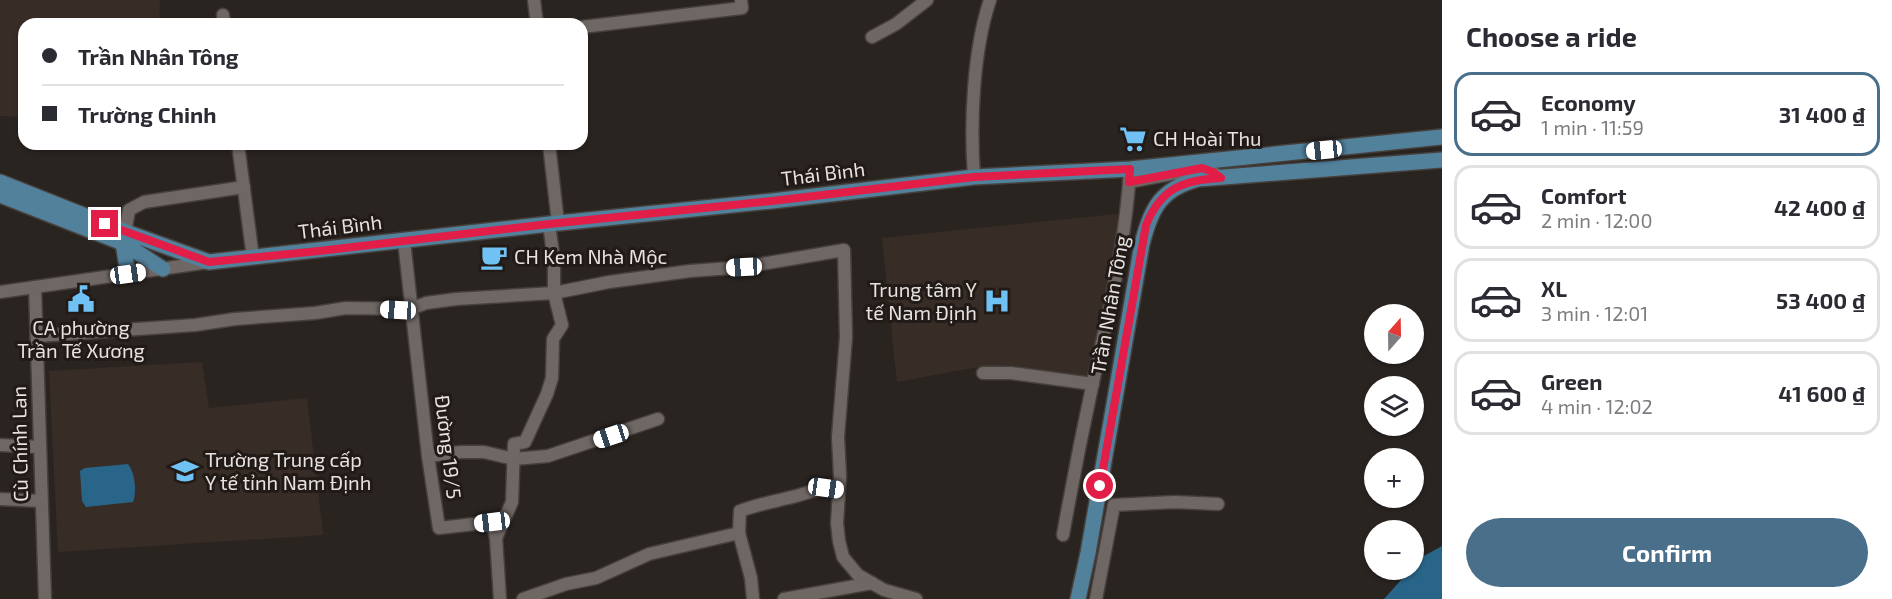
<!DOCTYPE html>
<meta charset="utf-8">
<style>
body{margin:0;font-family:"Exo 2",sans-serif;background:#f2f2f3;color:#2b2b33;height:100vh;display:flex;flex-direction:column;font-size:22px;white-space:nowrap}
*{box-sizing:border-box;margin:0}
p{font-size:20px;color:#7c7c81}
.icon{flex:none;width:33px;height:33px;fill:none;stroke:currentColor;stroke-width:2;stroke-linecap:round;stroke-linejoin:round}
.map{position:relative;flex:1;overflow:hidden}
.sheet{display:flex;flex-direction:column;background:#fff;width:450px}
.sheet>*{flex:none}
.banner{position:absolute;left:18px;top:18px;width:570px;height:132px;border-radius:18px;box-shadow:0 2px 4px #0004;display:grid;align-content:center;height:132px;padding:0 24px;background:#fff}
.needle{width:39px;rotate:20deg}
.tools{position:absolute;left:1364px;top:304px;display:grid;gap:12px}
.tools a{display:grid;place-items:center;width:60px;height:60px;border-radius:50%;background:#fff;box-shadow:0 2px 4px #0004;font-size:30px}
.end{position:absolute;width:27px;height:27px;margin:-14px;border:8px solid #e11d48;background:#fff;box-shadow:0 0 0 3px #fff}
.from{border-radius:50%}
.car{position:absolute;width:18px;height:36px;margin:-18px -9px;border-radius:8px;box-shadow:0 0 4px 2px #0007;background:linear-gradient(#fff 24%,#345 0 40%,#fff 0 76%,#345 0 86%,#fff 0)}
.banner b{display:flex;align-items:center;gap:21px;height:57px;font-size:22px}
.banner b+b{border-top:2px solid #e1e1e2}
.banner i{width:15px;height:15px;background:#2b2b33}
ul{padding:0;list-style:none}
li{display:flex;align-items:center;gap:18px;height:84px;margin:0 12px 9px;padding:0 12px;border:3px solid #e1e1e2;border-radius:18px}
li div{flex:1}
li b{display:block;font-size:22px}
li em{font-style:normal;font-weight:700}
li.on{border-color:#4a6f8a}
li>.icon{width:54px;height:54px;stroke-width:1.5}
h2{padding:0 24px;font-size:27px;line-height:72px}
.action{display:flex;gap:12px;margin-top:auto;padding:12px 24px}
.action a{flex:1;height:69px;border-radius:36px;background:#4a6f8a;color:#fff;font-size:24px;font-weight:700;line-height:69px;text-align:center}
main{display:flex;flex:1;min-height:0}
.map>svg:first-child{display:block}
.built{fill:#382c26}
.water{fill:#296588}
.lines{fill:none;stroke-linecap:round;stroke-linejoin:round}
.minor-casing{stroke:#46403d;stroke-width:15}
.major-casing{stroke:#46403d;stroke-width:18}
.minor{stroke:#6f6764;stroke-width:12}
.major{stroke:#52819c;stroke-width:15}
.route{stroke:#e11d48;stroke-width:8}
.labels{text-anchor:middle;stroke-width:6;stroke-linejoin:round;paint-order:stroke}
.poi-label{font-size:20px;fill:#e6e2e0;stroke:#211a17;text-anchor:start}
.street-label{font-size:20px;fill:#e6e2e0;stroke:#211a17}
</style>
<main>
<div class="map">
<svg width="1442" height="599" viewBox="0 0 1442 599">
<rect width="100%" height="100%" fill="#2a2421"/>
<g class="built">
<path d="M 0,0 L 160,0 L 159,24 L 24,24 L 24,117 L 0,116 Z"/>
<path d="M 1117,214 L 1119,230 L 1091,379 L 1012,365 L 972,368 L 897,382 L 882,238 Z"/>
<path d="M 202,362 L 209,408 L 307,398 L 323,535 L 58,552 L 49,371 Z"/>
</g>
<g class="water">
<path d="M 128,464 C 135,473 137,492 133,502 L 86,507 L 82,501 L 80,471 L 85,468 Z"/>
<path d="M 1442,546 L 1442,599 L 1384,599 L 1410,570 L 1413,570 L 1413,567 L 1422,557 Z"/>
</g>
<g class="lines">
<defs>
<g id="minor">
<path d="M 534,0 L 537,24"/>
<path d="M 223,15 L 224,24"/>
<path d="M 582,27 L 742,8 L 741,0"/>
<path d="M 872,37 L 896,24 L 927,0"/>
<path d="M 238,144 L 253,258"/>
<path d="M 549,144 L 558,223"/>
<path d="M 974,177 C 970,123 973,51 990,0"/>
<path d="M 1129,182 L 1202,168 L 1213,172 L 1221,178"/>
<path d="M 124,239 L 129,210 L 144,202 L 244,187"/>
<path d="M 404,241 L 428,456 L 439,528 L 492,522 L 496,538 L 500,599"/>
<path d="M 35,287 L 45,599"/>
<path d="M 0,292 L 209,262"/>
<path d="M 37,336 L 195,325 L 235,319 L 315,313 L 346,308 L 411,309 L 426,303 L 456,299 L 554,293 L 609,282 L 690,271 L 744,267 L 844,250 L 846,337 L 838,437 L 840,476 L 837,523 L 839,541 L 843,557 L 858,575 L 884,590 L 916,599"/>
<path d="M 983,373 L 1011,373 L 1093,384"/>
<path d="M 0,445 L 39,447"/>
<path d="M 428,456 L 461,452 L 484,452 L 514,459 L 548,456 L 658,419"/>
<path d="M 0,499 L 41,501"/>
<path d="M 1063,535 C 1072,484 1082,433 1093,382 C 1109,311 1126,241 1130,169"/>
<path d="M 496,538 L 512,502 L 514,444 L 525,442 L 547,394 L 552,378 L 553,339 L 562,325 L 554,293 L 554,261 L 549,224"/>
<path d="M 523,599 L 566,584 L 596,578 L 649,554 L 739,533"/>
<path d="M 753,599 L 751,578 L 739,533 L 740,511 C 759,504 777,501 796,496 C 815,491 817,487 838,490"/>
<path d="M 784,599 L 872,583"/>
<path d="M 1096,599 L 1114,505 L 1175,502 L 1218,504"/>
</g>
<g id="major">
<path d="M 0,182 L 126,232 L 209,262 L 549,224 L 772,201 L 974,177 L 1130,169 L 1442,137"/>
<path d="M 0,195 L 123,243 L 163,269"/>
<path d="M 123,243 L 128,274"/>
<path d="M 1078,599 L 1088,553 L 1142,244 C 1151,208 1161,189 1198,179 L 1442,160"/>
</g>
</defs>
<use href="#minor" class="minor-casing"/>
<use href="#major" class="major-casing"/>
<use href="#minor" class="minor"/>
<use href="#major" class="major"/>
</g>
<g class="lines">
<path class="route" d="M 105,224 L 209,262 L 319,251 L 549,224 L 772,201 L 974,177 L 1130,169 L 1129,182 L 1202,168 L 1213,172 L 1221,178 C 1183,180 1161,188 1146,225 L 1100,486"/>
</g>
<defs>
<symbol id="supermarket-bare" viewBox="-9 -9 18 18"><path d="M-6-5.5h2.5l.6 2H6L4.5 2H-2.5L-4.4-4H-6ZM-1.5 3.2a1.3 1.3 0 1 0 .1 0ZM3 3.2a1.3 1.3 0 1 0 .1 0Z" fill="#70c2f4" stroke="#211a17" stroke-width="2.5" paint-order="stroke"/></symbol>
<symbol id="cafe-bare" viewBox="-9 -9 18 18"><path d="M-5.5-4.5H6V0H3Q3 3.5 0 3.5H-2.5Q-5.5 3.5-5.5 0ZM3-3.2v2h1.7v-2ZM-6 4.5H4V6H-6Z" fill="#70c2f4" stroke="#211a17" stroke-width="2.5" paint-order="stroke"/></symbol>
<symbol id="civic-bare" viewBox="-9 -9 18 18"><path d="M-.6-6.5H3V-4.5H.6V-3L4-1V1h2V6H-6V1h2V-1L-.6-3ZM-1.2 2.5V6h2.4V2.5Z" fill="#70c2f4" stroke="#211a17" stroke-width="2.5" paint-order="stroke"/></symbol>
<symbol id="hospital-bare" viewBox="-9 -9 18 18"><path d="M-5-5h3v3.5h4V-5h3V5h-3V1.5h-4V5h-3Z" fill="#70c2f4" stroke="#211a17" stroke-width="2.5" paint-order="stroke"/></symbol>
<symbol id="university-bare" viewBox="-9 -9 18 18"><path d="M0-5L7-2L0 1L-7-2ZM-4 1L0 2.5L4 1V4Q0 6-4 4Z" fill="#70c2f4" stroke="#211a17" stroke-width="2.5" paint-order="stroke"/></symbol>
</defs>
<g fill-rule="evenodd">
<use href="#supermarket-bare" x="1114" y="120" width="38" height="38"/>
<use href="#cafe-bare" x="475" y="238" width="38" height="38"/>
<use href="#civic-bare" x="62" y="280" width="38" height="38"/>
<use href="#hospital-bare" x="978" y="282" width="38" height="38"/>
<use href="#university-bare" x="166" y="452" width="38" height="38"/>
</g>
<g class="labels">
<g class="poi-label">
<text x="1153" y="146">CH Hoài Thu</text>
<text x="514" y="264">CH Kem Nhà Mộc</text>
<text x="977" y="297" text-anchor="end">Trung tâm Y<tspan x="977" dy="23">tế Nam Định</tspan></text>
<text x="81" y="335" text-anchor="middle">CA phường<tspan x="81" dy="23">Trần Tế Xương</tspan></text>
<text x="205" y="467">Trường Trung cấp<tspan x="205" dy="23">Y tế tỉnh Nam Định</tspan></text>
</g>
<g class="street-label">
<text transform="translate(823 174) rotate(-7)" y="7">Thái Bình</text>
<text transform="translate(340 227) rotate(-7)" y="7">Thái Bình</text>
<text transform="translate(1110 305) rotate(-80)" y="7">Trần Nhân Tông</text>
<text transform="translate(20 444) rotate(-91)" y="7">Cù Chính Lan</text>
<text transform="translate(448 447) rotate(83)" y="7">Đường 19/5</text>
</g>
</g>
</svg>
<div class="tools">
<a><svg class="needle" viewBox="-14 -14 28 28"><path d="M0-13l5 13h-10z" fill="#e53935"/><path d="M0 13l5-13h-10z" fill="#7c7c81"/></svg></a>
<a><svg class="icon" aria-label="layers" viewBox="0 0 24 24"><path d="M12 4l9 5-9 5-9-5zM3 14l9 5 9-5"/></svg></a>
<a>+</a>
<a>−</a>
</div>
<i class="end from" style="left:1100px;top:486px"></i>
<i class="end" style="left:105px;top:224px"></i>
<i class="car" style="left:1324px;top:150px;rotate:264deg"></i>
<i class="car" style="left:744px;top:267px;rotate:267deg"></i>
<i class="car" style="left:128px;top:274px;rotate:82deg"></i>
<i class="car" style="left:398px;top:310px;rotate:273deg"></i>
<i class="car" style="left:611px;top:436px;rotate:252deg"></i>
<i class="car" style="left:826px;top:488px;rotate:98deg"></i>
<i class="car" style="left:492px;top:522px;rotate:263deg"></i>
<div class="banner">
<b><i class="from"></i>Trần Nhân Tông</b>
<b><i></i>Trường Chinh</b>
</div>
</div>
<section class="sheet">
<h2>Choose a ride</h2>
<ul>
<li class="on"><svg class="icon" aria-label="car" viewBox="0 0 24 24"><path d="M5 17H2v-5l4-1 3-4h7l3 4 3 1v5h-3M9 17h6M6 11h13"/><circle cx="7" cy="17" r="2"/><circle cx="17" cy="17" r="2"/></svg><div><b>Economy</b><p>1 min · 11:59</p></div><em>31 400 ₫</em></li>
<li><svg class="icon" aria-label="car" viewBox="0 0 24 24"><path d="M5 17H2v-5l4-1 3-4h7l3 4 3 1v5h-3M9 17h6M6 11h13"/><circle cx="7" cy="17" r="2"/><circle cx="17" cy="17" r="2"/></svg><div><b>Comfort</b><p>2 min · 12:00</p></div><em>42 400 ₫</em></li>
<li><svg class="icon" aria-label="car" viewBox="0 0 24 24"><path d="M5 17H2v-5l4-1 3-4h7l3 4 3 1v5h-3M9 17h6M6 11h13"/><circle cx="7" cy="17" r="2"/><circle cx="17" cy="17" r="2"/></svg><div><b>XL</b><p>3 min · 12:01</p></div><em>53 400 ₫</em></li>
<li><svg class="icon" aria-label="car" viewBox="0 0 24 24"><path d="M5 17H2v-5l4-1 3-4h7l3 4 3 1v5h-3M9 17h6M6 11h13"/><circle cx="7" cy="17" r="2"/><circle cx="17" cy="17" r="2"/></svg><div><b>Green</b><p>4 min · 12:02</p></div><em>41 600 ₫</em></li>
</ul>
<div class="action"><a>Confirm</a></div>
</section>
</main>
